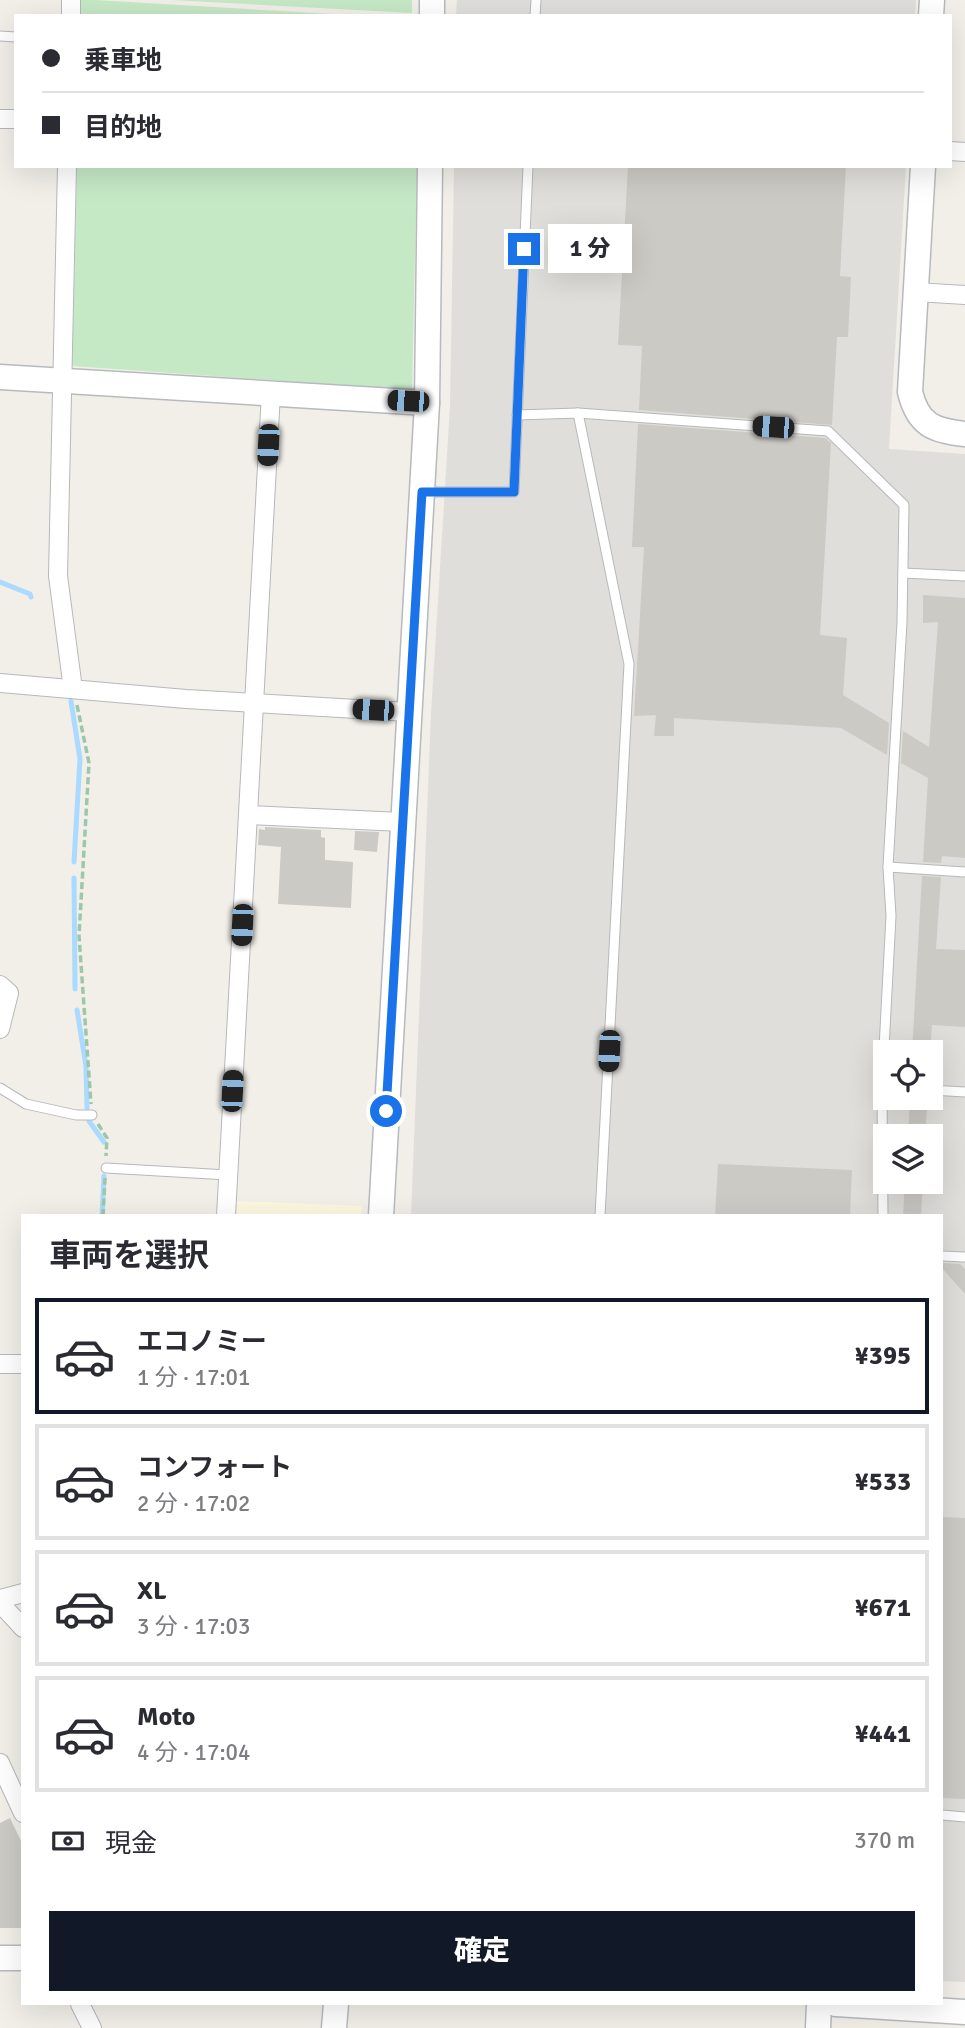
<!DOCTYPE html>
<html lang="ja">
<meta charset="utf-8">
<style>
body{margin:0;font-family:Signika,"Noto Sans JP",sans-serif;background:#f7f7f7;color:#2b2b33;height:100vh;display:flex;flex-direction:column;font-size:26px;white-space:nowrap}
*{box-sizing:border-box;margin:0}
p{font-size:23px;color:#7c7c81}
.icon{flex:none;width:38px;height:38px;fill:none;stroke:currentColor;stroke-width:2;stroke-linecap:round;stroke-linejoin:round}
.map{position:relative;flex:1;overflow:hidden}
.side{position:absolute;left:21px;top:1214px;width:922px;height:791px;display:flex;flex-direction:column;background:#fff;border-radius:0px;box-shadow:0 7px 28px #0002}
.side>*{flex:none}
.guide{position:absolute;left:14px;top:14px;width:938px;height:154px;border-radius:0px;box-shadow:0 7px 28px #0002;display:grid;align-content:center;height:154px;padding:0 28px;background:#fff}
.fabs{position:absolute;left:873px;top:1040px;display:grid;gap:14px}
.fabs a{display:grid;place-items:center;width:70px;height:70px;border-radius:0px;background:#fff;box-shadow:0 7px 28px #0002;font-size:35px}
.end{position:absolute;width:32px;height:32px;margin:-16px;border:9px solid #1a73e8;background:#fff;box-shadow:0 0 0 4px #fff}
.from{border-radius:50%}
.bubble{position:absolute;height:49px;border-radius:0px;background:#fff;box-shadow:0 7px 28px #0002;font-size:23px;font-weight:800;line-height:49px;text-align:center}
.car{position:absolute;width:21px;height:42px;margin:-21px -10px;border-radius:9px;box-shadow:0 0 5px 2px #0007;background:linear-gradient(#222 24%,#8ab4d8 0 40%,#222 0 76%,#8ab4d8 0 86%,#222 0)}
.guide b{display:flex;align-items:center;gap:24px;height:66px;font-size:26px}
.guide b+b{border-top:2px solid #e1e1e2}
.guide i{width:18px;height:18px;background:#2b2b33}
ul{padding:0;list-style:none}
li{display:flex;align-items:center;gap:21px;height:116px;margin:0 14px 10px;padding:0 14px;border:4px solid #e1e1e2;border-radius:0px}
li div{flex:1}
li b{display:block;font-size:26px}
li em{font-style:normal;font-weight:800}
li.active{border-color:#111827}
li>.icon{width:63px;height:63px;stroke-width:1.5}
h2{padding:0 28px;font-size:32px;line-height:84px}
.pay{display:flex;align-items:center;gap:18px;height:77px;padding:0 28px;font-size:26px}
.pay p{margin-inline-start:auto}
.primary-button{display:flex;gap:14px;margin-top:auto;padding:14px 28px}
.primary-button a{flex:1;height:80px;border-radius:0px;background:#111827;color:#fff;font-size:28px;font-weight:800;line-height:80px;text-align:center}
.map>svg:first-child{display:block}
.commercial{fill:#fef7e0}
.industrial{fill:#e0deda;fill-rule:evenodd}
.green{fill:#c5e8c5}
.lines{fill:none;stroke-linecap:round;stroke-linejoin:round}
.stream{stroke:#aadaff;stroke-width:5}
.building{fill:#cccac5}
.lane-casing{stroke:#b5b8bc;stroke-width:11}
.street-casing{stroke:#b5b8bc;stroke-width:20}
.secondary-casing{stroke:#b6babf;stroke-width:27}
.path{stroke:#9cc7a9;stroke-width:3.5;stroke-dasharray:7 3.5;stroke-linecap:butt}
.lane{stroke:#fff;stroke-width:9}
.street{stroke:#fff;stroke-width:18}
.secondary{stroke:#fff;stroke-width:24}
.route{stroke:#1a73e8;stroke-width:9}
</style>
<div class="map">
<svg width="965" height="2028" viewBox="0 0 965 2028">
<rect width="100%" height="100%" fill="#f1efe8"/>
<path class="commercial" d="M 235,1201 L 362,1206 L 361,1216 L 234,1216 Z"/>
<g class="industrial">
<path d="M 457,0 L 916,0 L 915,16 L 456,16 Z"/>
<path d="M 454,166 L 906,166 L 889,449 L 965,454 L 965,1982 L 942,1981 L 942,1216 L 411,1216 L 431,713 L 450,407 ZM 886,1052 L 931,1052 L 931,1097 L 886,1097 ZM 886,1136 L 931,1136 L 931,1181 L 886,1181 Z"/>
</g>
<g class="green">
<path d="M 81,0 L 95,0 L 366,16 L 81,16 Z"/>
<path d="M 171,0 L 412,0 L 412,13 Z"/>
<path d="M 77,166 L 417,166 L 412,390 L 72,366 Z"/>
</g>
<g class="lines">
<g class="stream">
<path d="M 0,582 L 30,594 L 31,597"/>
<path d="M 71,701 L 80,759 L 74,862"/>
<path d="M 74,878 L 75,989"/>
<path d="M 77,1010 L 86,1066 L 87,1108"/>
<path d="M 89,1121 L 104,1142"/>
<path d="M 102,1216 L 104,1176"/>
</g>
</g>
<g class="building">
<path d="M 628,166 L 846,166 L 840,276 L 851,277 L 848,337 L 837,337 L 832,425 L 639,410 L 642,346 L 618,345 Z"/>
<path d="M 638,424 L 825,438 L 831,443 L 820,635 L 847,638 L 843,695 L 889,723 L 887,755 L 841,728 L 674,718 L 674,736 L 654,736 L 656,715 L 634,716 L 644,547 L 632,547 Z"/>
<path d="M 923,595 L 965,598 L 965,858 L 942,856 L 941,863 L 923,862 L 928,778 L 901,763 L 903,731 L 929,747 L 938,622 L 923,623 Z"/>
<path d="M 265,827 L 321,830 L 321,837 L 325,838 L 325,860 L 353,862 L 351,908 L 278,904 L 281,847 L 258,845 L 259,829 L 265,830 Z"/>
<path d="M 355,831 L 379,832 L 377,852 L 354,850 Z"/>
<path d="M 922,876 L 941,877 L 936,949 L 965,950 L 965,1027 L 932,1025 L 930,1052 L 912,1052 Z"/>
<path d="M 910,1097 L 928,1097 L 925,1136 L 908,1136 Z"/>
<path d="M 718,1164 L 852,1170 L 850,1216 L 715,1216 Z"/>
<path d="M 905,1181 L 923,1181 L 921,1216 L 903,1216 Z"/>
<path d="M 942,1263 L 960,1264 L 965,1269 L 965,1294 L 942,1268 Z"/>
<path d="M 942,1517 L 965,1518 L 965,1799 L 942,1798 Z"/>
<path d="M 10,1818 L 23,1845 L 23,1928 L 0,1928 L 0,1823 Z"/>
</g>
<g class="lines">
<defs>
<g id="lane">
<path d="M 535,16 L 536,0"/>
<path d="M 0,36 L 16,37"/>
<path d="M 578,413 L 629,664 L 600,1216"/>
<path d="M 517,415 L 578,413 L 828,431 L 904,505 L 902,622 L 888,867 L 891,916 L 882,1086 L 883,1216"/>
<path d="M 423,492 L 514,492 L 528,166"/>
<path d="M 903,573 L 965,576"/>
<path d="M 888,867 L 965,872"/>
<path d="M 0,1088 L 26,1104 L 76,1115 L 92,1115"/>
<path d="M 931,1090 L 965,1092"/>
<path d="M 106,1168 L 228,1175"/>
<path d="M 942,1256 L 965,1257"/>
<path d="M 942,1815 L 965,1817"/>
</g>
<g id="street">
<path d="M 71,16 L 71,0"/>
<path d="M 0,119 L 16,119"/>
<path d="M 950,151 L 965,152"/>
<path d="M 67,166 L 58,576 L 73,689"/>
<path d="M 916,292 L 965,295"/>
<path d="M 0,683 L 186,699 L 408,712"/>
<path d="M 248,815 L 402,822"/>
<path d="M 0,985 L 9,993 L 0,1029"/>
<path d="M 226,1216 L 271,393"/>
<path d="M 0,1364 L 23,1364"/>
<path d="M 0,1599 L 23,1593"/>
<path d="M 0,1603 L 23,1628"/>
<path d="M 0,1763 L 23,1813"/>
<path d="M 80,2004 L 92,2028"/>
</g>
<g id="secondary">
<path d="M 432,16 L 432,0"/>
<path d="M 931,16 L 932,0"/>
<path d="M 923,166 L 910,392 C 918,425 934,431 965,434"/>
<path d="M 0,377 L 427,403"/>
<path d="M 381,1216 L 427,403 L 430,166"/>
<path d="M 0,1958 L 23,1958"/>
<path d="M 836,2004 L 965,2012"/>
<path d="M 334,2028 L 336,2004"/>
<path d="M 818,2028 L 819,2004"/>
</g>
</defs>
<use href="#lane" class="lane-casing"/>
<use href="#street" class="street-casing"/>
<use href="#secondary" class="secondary-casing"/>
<g class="path">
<path d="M 77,705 L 89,763 L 79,936 L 91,1104"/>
<path d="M 98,1124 L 107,1138 L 106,1156"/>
<path d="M 103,1216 L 105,1178"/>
</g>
<use href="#lane" class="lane"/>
<use href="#street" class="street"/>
<use href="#secondary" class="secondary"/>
</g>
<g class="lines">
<path class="route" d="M 386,1111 L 422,492 L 514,492 L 524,249"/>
</g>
</svg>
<div class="fabs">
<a><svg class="icon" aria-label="locate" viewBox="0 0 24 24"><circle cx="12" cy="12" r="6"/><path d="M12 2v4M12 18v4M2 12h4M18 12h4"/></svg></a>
<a><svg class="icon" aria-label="layers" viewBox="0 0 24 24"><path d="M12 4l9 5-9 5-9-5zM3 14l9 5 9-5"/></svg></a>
</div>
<i class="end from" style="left:386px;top:1111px"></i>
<i class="end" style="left:524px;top:249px"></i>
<div class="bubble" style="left:548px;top:224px;width:84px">1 分</div>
<i class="car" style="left:408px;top:401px;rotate:273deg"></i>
<i class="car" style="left:773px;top:427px;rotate:274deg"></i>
<i class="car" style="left:268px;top:445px;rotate:183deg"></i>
<i class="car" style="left:373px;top:710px;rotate:273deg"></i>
<i class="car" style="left:242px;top:925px;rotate:183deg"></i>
<i class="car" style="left:609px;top:1051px;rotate:183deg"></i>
<i class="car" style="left:232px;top:1091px;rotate:3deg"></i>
<div class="guide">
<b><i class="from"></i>乗車地</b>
<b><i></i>目的地</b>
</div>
<section class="side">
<h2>車両を選択</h2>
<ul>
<li class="active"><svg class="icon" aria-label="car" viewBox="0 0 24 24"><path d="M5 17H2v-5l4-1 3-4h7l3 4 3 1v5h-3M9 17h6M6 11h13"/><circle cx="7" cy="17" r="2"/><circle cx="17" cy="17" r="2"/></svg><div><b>エコノミー</b><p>1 分 · 17:01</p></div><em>¥395</em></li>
<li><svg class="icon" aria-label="car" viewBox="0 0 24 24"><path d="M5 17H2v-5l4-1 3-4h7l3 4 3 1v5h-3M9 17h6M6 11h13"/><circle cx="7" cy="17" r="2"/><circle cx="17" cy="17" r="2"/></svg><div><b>コンフォート</b><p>2 分 · 17:02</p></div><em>¥533</em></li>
<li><svg class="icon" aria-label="car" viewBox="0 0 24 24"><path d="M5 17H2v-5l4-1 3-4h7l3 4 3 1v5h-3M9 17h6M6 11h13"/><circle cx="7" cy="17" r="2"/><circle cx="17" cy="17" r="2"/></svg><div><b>XL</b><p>3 分 · 17:03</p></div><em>¥671</em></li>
<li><svg class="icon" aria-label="car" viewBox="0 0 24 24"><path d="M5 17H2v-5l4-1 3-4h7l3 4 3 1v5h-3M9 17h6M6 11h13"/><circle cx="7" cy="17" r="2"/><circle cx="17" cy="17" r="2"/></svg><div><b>Moto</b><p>4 分 · 17:04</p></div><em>¥441</em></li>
</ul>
<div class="pay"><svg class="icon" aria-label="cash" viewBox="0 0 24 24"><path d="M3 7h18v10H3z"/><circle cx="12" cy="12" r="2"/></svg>現金<p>370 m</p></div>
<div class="primary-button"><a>確定</a></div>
</section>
</div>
